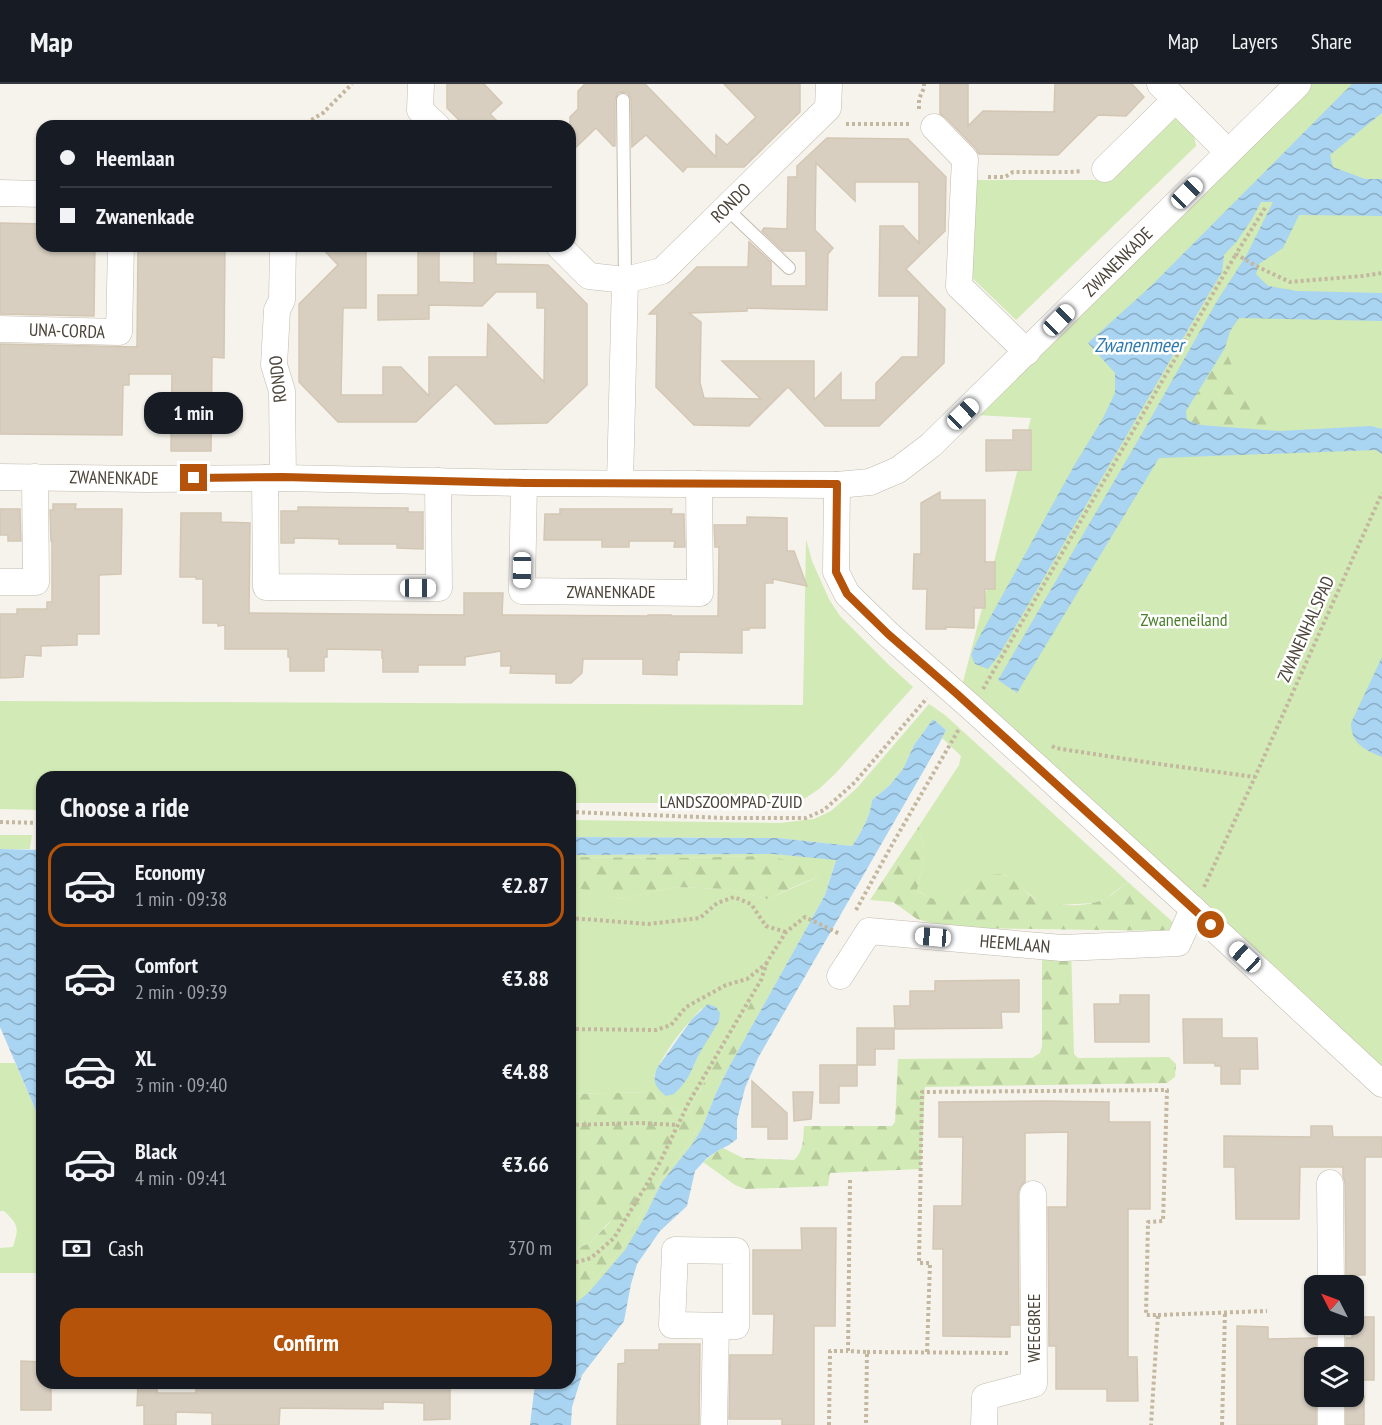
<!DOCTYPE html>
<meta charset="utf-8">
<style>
body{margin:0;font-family:"PT Sans Narrow",sans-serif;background:#242831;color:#f1f3f6;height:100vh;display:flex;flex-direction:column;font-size:22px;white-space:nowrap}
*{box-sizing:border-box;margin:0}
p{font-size:20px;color:#9ea1a6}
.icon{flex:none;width:33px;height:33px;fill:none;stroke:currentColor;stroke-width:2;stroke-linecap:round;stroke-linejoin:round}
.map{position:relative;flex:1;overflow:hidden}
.sheet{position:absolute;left:36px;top:687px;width:540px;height:618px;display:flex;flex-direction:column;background:#171b24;border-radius:18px;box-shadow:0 2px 4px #0004}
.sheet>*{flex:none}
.banner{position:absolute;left:36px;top:36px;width:540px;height:132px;border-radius:18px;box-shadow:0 2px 4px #0004;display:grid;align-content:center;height:132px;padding:0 24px;background:#171b24}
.needle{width:39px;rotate:312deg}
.tools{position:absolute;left:1304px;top:1191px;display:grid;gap:12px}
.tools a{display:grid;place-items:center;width:60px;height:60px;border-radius:12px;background:#171b24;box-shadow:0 2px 4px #0004;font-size:30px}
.end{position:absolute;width:27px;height:27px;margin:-14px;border:8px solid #b45309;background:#fff;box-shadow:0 0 0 3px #fff}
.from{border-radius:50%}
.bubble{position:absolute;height:42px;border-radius:18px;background:#171b24;box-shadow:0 2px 4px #0004;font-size:20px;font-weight:700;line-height:42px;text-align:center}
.car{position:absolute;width:18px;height:36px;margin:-18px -9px;border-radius:8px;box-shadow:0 0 4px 2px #0007;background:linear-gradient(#fff 24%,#345 0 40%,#fff 0 76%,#345 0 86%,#fff 0)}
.banner b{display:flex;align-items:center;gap:21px;height:57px;font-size:22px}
.banner b+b{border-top:2px solid #363941}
.banner i{width:15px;height:15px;background:#f1f3f6}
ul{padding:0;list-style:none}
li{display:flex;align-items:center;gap:18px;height:84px;margin:0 12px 9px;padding:0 12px;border:3px solid transparent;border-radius:18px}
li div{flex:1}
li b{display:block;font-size:22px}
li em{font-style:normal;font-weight:700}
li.active{border-color:#b45309}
li>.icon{width:54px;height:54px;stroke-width:1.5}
h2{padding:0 24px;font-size:27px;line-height:72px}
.pay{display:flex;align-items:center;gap:15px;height:66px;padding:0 24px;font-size:22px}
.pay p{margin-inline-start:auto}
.button{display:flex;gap:12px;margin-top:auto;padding:12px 24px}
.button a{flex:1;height:69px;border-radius:18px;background:#b45309;color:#fff;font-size:24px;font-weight:700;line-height:69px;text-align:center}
header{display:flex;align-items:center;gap:36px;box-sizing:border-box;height:84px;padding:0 30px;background:#171b24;border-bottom:2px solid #363941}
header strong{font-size:28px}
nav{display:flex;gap:33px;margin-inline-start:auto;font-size:21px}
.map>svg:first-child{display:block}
.green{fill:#d2eab5;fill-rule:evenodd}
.forest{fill:url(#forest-firs)}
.water{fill:url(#water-waves)}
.building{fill:#d8cfc1;stroke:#d3c7b4;stroke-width:1.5;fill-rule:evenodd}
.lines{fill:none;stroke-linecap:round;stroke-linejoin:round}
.service-casing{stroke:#c2bbae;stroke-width:14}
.minor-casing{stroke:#c2bbae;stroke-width:27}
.path{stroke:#c4b79f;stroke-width:4;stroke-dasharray:3 3;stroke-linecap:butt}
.service{stroke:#fff;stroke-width:12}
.minor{stroke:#fff;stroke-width:26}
.route{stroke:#b45309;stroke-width:8}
.labels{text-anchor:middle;stroke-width:5;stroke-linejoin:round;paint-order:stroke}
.street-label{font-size:18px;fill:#4b4439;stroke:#fff}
.park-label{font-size:18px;fill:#4a7f2a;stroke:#fff}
.water-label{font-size:20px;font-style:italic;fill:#2e7ab2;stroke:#fff}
</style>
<header>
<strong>Map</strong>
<nav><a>Map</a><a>Layers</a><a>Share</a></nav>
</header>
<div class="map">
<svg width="1382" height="1341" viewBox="0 0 1382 1341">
<defs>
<pattern id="forest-firs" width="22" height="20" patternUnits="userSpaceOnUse" patternTransform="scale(1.5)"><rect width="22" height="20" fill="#d2eab5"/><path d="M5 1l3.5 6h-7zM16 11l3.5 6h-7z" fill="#b6ca9c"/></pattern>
<pattern id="water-waves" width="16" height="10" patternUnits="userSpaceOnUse" patternTransform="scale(1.5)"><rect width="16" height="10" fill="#a9d4f2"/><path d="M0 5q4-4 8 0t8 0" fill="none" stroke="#8caec5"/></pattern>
</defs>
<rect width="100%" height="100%" fill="#f6f3ec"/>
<g class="green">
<path d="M 1308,0 L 1382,0 L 1382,987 L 962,602 L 1031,334 L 976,331 Z"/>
<path d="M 1178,31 L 1193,45 L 1196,62 L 1016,236 L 966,188 L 967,96 L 1112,96 Z"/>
<path d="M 806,455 L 812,477 L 829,515 L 840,532 L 889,581 L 913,603 L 835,690 L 819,705 L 798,719 L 789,720 L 771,719 L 570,719 L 570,693 L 42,693 L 42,726 L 0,725 L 0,617 L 803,621 Z"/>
<path d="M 929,620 L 945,631 L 1128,798 L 1105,815 L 1094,819 L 1059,821 L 1044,819 L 1033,813 L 1005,791 L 996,790 L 970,804 L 955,816 L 943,818 L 929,814 L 917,806 C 923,781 926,768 919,742 L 959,681 L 961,672 L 942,654 L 946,646 L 933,635 L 914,661 L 903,685 L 889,702 L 872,716 C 870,733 862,747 852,762 L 778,754 L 570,753 L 570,736 L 779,739 L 814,735 L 831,727 L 857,704 Z"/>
<path d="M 0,751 L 32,751 L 30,765 L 0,765 Z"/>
<path d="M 773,770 L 836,775 L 825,811 L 729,983 L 716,1009 L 702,1044 L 693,1059 L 662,1098 L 644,1134 L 625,1167 L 589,1208 L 576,1220 L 570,1221 L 570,1216 L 574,1215 L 590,1201 L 620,1167 L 660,1097 L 682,1068 L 696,1047 L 753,915 L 685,1031 L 665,1022 L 657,1011 L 651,1008 L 570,1010 L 570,805 L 578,803 L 621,815 L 674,803 L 728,805 L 768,815 L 820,792 L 767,772 L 678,774 L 570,773 L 570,771 ZM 702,924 L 699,970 L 689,992 L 674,1010 L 654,992 C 664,967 684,943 702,924 Z"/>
<path d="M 0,979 L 15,979 L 42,1041 L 42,1189 L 0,1189 L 0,1164 L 13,1163 C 19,1144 19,1141 4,1127 L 0,1127 Z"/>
<path d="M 570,1135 L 610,1137 L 590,1159 L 570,1167 Z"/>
</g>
<g class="forest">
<path d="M 1225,264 L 1243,310 L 1280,347 L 1200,341 L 1187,337 L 1186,327 Z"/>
<path d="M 919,742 C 926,768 923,781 917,806 C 923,811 929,814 937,816 C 962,823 973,792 997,790 C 1010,789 1021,805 1031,812 C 1047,823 1084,824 1102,816 C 1112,812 1120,804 1128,798 L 1175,840 L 1173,847 L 968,844 L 939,841 L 917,835 L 893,818 L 870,816 Z"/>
<path d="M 767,772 L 815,782 L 820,792 L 798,801 L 768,815 L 728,805 L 674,803 L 621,815 L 578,804 L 570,805 L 570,773 L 678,774 Z"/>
<path d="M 1042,862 L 1071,863 L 1074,970 L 1078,974 L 1169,973 L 1176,980 L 1175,993 L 1167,999 L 925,1003 L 921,1085 L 830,1089 L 828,1102 L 745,1105 L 735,1101 L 703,1078 L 719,1066 L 723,1064 L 743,1074 L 794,1076 C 804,1067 803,1055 804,1042 L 892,1042 L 895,1038 L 898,975 L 1032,974 L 1040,969 L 1042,962 Z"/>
<path d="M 753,915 L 764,918 L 714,1008 L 696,1047 L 682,1068 L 660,1097 L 620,1167 L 590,1201 L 574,1216 L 570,1216 L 570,1167 L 590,1159 L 610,1138 L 570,1135 L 570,1010 L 651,1008 L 657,1011 L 665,1022 L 685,1031 Z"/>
</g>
<g class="water">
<path d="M 1352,0 L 1382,0 L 1382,29 L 1330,71 L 1333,83 L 1365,95 L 1382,95 L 1382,132 L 1299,131 L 1283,164 L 1259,180 L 1256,190 L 1268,202 L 1296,207 L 1382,209 L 1382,237 L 1239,234 L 1230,247 L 1225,264 L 1186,327 L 1187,336 L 1200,341 L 1280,347 L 1371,342 L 1382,345 L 1382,370 L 1376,366 L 1159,374 L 1017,609 L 998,596 L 1144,346 L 1217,217 L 1246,172 L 1273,118 L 1261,118 L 1252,135 L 1237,157 L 1224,171 L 1222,188 L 1207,213 L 999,571 L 988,585 L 975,580 L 971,571 L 977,557 L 1075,380 L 1102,336 L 1115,309 L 1115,289 L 1088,259 L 1151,202 Z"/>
<path d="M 1382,573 L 1382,673 C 1365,666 1351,660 1351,639 Z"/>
<path d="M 933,635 L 946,646 L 939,660 L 758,974 L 745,1004 L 737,1036 L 737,1055 L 729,1061 L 719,1066 L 707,1074 L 695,1087 L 687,1122 L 660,1147 L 637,1180 L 631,1200 L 624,1237 L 582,1291 L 572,1323 L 571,1341 L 530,1341 L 535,1299 L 570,1299 L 570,1221 L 576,1219 L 589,1208 L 625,1166 L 644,1134 L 662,1098 L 693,1059 L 702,1044 L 716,1009 L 729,983 L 825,811 L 836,776 L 773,770 L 570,771 L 570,753 L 778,754 L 852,762 C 862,747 870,733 872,716 L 889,702 L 903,685 L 914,661 Z"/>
<path d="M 0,765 L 42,766 L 42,1041 L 0,943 Z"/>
<path d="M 708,920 L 716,923 L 720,929 L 719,937 L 699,970 L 689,992 L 681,1003 L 674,1010 L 666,1012 C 655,1003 652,997 657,984 L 692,935 Z"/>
</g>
<g class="building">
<path d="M 447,0 L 484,0 L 502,19 L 490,30 L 502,42 L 465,42 L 447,24 Z"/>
<path d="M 585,0 L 645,0 L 716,73 L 716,51 L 727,61 L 756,33 L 724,0 L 800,0 L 800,28 L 744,83 L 687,83 L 683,88 L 646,51 L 632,63 L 631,15 L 628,9 L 623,8 L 618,9 L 615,16 L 615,62 L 613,62 L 596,44 L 570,69 L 570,33 L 578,25 L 578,7 Z"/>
<path d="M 940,0 L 968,0 L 968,42 L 983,27 L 1056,28 L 1054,27 L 1055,0 L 1132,0 L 1144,13 L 1126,32 L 1098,31 L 1058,71 L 979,70 L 976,65 L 945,33 L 940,30 Z"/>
<path d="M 827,54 L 908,55 L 946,93 L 945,147 L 906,185 L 945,225 L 944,279 L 879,342 L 825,342 L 788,303 L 749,342 L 694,341 L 656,303 L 657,230 L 649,230 L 697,183 L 748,183 L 749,158 L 771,178 L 771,202 L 806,202 L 806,167 L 783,167 L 762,147 L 764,144 L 787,145 L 788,93 L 797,93 L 797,82 ZM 816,79 L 855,117 L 855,98 L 919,98 L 919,159 L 903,142 L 880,142 L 879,212 L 919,212 L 918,273 L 902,273 L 876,299 L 876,316 L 841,316 L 841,289 L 814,316 L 814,277 L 722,277 L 761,315 L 704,314 L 700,299 L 701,238 L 689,229 L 747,227 L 747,224 L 827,226 L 828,170 L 833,164 L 815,146 Z"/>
<path d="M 0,139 L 42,140 L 42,162 L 95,162 L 94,232 L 0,230 Z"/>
<path d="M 138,162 L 225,162 L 224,274 L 212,273 L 211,367 L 171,367 L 172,290 L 129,290 L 129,301 L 123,301 L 122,351 L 0,350 L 0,260 L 137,263 Z"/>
<path d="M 320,162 L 366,162 L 366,224 L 343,224 L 341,311 L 383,311 L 383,283 L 401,283 L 429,312 L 429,273 L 487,273 L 488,240 L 544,298 L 545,224 L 537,224 L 537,208 L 496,208 L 482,222 L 429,221 L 429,235 L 378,236 L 378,211 L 418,211 L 418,162 L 439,162 L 439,198 L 474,199 L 474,162 L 496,162 L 496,180 L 548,181 L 587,220 L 587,301 L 547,339 L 495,340 L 456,300 L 416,338 L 338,338 L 299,298 L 299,220 L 338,181 Z"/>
<path d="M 1013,346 L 1031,346 L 1031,386 L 986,387 L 986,356 L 1013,356 Z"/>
<path d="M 940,408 L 940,416 L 985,416 L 985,478 L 995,478 L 995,505 L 985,505 L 985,524 L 974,524 L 974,544 L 945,543 L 946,545 L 926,545 L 927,505 L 913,505 L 914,470 L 921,470 L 921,419 Z"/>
<path d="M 53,420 L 76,420 L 75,425 L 122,425 L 121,490 L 99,491 L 99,550 L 77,550 L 77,561 L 41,562 L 41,572 L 25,571 L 23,593 L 0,594 L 0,530 L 17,530 L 17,525 L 47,525 L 47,518 L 52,518 L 52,457 L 51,457 L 50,426 L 53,426 Z"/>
<path d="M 298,423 L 408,424 L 408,428 L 423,428 L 423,465 L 397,464 L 397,460 L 339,460 L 339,455 L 294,454 L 294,459 L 281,459 L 281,427 L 298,427 Z"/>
<path d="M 0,425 L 20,425 L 21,457 L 8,457 L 8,451 L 0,451 Z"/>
<path d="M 560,425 L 672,425 L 671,430 L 684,430 L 685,463 L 674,463 L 675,457 L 629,457 L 629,463 L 602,463 L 602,456 L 544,456 L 545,430 L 560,430 Z"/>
<path d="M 181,429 L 221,429 L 221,438 L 250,439 L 249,529 L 464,531 L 464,509 L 503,509 L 502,531 L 648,532 L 648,531 L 671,531 L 671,532 L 718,532 L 719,463 L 715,463 L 714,441 L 747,441 L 747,433 L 787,434 L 787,467 L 794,467 L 807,502 L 773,495 L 773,499 L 765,499 L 765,544 L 749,544 L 749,546 L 742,546 L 742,569 L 679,568 L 679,576 L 677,576 L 677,591 L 643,590 L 643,575 L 583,575 L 582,589 L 571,599 L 556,599 L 556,590 L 510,589 L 511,582 L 501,582 L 501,567 L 465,573 L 465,581 L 418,581 L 418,588 L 383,588 L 383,574 L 382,574 L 382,566 L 327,565 L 327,573 L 324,573 L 324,587 L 290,587 L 290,573 L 288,573 L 288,565 L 225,565 L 225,541 L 218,542 L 218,539 L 203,539 L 203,495 L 196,495 L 196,493 L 180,493 Z"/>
<path d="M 1019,896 L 1019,928 L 1001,928 L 1002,944 L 895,945 L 894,922 L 910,922 L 910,907 L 935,907 L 935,897 Z"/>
<path d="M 1120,911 L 1149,911 L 1149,958 L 1095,958 L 1094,920 L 1120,920 Z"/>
<path d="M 1183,935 L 1222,935 L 1222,954 L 1257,954 L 1258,985 L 1240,985 L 1240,1000 L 1221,1000 L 1221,982 L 1215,982 L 1215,979 L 1184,979 Z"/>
<path d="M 857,944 L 894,944 L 894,965 L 875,965 L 875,981 L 857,981 L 857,1002 L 839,1002 L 839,1019 L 820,1019 L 820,981 L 857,981 Z"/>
<path d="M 752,997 L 787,1029 L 787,1055 L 768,1055 L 768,1043 L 752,1043 Z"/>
<path d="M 793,1008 L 813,1008 L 811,1035 L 794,1037 Z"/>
<path d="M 1048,1017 L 1109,1018 L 1109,1038 L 1150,1038 L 1150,1125 L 1128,1125 L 1128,1273 L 1137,1273 L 1138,1317 L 1107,1317 L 1107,1305 L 1056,1305 L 1056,1262 L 1049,1262 L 1048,1123 L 1067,1123 L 1068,1048 L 1025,1049 L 1025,1098 L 1020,1103 L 1018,1110 L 1019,1241 L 1010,1241 L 1010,1253 L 943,1252 L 943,1165 L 933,1165 L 934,1122 L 962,1122 L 963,1053 L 939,1053 L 939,1018 Z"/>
<path d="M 1311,1042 L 1332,1042 L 1333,1053 L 1382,1053 L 1382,1073 L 1365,1073 L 1365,1191 L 1346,1191 L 1345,1099 L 1343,1091 L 1343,1083 L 1300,1083 L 1299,1135 L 1236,1135 L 1235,1083 L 1224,1083 L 1224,1052 L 1311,1053 Z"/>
<path d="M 801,1144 L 836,1144 L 835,1242 L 814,1242 L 814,1341 L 782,1341 L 782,1335 L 729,1335 L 730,1271 L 772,1271 L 773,1270 L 774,1230 L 753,1230 L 753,1166 L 802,1166 Z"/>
<path d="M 1353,1233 L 1374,1233 L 1374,1296 L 1353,1296 L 1353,1274 L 1346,1274 L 1346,1254 L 1352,1254 Z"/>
<path d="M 1237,1242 L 1268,1243 L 1268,1255 L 1316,1254 L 1316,1274 L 1314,1274 L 1314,1312 L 1316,1312 L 1316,1341 L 1237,1341 Z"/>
<path d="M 659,1260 L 700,1260 L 699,1341 L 617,1341 L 618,1280 L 625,1279 L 625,1266 L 659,1266 Z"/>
<path d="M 21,1277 L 42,1278 L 42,1299 L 51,1299 L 51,1326 L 21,1326 Z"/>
<path d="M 138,1299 L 157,1299 L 157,1309 L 196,1309 L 196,1299 L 450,1299 L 450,1335 L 424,1336 L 424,1319 L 383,1318 L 383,1325 L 280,1324 L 279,1341 L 212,1341 L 212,1329 L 176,1328 L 176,1341 L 144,1341 L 144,1321 L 137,1322 Z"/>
<rect x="1346" y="1312" width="18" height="29"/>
</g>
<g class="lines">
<defs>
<g id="service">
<path d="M 623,16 L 625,196"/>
<path d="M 726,124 L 789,184"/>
</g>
<g id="minor">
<path d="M 421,0 L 420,26 L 437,42"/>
<path d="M 1160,0 L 1228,68"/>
<path d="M 934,43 L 965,75 L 959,202 L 1027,268"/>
<path d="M 1105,85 L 1175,16"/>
<path d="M 0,109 L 42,110"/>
<path d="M 559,162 L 589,192 L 625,196 L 662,187 L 828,24 L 829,0"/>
<path d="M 0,245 L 119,248 L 121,162"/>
<path d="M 0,393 L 146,395 L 283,394 L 524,399 L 837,401 L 870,398 L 898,386 L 931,361 L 1298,0"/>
<path d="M 265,394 L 266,503 L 439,504 L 438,397"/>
<path d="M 283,394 L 282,307 L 274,281 L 277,226 L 282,216 L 283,162"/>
<path d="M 524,399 L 522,507 L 700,509 L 699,400"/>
<path d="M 620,399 L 625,196"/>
<path d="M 837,401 L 836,488 L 847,510 L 888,550 L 972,624 L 1193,825 L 1382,1000"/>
<path d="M 0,498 L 36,498 L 35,393"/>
<path d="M 840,892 L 869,847 L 1062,864 L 1178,859 L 1193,825"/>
<path d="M 1330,1099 L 1331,1202"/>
<path d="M 675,1166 L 736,1167 L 736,1242 L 672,1241 Z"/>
<path d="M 1331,1274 L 1331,1240"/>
<path d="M 714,1341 L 716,1242"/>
<path d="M 984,1341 L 985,1313 L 1034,1300 L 1033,1110"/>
<path d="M 1331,1341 L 1331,1312"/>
</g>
</defs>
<use href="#service" class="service-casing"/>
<use href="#minor" class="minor-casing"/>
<g class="path">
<path d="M 919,25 L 919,15 L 924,4 L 924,0"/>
<path d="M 846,40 L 911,40"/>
<path d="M 301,42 L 323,29 L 352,0"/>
<path d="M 988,93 L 1005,93 L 1013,88 L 1070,88 L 1082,87"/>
<path d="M 1265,124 L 1236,170 L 1256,182 L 1290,198 L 1362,192 L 1382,189"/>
<path d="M 983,605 L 1236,170"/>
<path d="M 1052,662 L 1055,664 L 1152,679 L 1255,693"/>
<path d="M 570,728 L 726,734 L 806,734 L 824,726 L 855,698 L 927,614"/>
<path d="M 0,738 L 42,739"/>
<path d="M 1204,803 L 1255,693 L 1382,409"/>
<path d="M 856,826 L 893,759 L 959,645"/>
<path d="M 570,834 L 648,840 L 700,834 L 717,819 L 734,813 L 751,820 L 766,842 L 786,848"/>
<path d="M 570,945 L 656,946 L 671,941 L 686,923 L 726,901 L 747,895 L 767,879"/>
<path d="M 570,1041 L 640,1039 L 678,1041"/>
<path d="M 850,1096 L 848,1267 L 867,1268 L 866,1341"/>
<path d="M 570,1180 L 591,1174 L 614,1154 L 658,1082 L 689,1018 L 761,896 L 767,878 L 786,848 L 805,833 L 840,850"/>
<path d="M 1158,1231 L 1267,1227"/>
<path d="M 867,1268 L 1010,1269"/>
<path d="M 927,1268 L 930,1179 L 919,1179 L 922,1008 L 1167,1006 L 1163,1137 L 1148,1138 L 1146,1231 L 1158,1231 L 1151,1341"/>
<path d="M 829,1341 L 830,1267 L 848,1267"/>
<path d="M 1222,1341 L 1225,1228"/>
</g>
<use href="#service" class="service"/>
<use href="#minor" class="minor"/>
</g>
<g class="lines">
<path class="route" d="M 194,394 L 283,393 L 524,399 L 837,400 L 836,488 L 847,510 L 888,550 L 957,610 L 1211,841"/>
</g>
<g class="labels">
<g class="street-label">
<text transform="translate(731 119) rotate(-45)" y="6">RONDO</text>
<text transform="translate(1118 178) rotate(-45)" y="6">ZWANENKADE</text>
<text transform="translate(67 247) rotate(2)" y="6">UNA-CORDA</text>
<text transform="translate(278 295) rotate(-96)" y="6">RONDO</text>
<text transform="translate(114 394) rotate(1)" y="6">ZWANENKADE</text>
<text x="611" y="514">ZWANENKADE</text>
<text transform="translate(1306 545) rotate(-66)" y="6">ZWANENHALSPAD</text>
<text x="731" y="724">LANDSZOOMPAD-ZUID</text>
<text transform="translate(1015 860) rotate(5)" y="6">HEEMLAAN</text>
<text transform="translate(1034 1244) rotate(-90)" y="6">WEEGBREE</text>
</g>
<g class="park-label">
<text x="1184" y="542">Zwaneneiland</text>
</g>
<g class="water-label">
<text x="1139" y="268">Zwanenmeer</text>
</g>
</g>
</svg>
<div class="tools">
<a><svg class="needle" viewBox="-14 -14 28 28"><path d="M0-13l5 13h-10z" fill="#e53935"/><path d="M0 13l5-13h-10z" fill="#9ea1a6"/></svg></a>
<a><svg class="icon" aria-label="layers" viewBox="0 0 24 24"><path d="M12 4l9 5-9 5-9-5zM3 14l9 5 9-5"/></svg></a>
</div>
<i class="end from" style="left:1211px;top:841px"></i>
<i class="end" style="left:194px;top:394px"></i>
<div class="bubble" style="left:144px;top:308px;width:99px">1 min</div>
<i class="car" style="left:1187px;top:109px;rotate:45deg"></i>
<i class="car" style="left:1059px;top:236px;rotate:45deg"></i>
<i class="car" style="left:963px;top:330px;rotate:46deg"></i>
<i class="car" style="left:522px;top:486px;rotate:181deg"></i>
<i class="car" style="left:418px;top:504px;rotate:90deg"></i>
<i class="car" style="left:933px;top:853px;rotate:275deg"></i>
<i class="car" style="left:1245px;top:873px;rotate:313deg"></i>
<div class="banner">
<b><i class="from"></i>Heemlaan</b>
<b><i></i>Zwanenkade</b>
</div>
<section class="sheet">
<h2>Choose a ride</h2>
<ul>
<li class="active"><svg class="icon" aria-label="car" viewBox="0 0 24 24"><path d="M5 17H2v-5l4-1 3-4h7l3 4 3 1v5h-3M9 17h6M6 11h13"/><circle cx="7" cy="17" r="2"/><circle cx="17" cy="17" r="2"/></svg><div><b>Economy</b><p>1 min · 09:38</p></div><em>€2.87</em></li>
<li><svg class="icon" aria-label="car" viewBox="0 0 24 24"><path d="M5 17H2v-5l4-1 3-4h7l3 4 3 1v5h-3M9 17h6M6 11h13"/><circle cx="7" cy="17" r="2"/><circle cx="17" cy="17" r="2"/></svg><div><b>Comfort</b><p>2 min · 09:39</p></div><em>€3.88</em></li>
<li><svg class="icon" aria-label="car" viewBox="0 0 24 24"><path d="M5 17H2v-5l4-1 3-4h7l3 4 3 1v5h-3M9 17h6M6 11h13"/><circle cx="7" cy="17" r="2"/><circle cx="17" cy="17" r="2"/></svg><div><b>XL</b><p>3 min · 09:40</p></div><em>€4.88</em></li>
<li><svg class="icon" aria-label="car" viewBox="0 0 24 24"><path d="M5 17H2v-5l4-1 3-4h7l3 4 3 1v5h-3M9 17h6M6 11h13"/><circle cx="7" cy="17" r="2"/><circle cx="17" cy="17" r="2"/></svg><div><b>Black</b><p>4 min · 09:41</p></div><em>€3.66</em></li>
</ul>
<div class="pay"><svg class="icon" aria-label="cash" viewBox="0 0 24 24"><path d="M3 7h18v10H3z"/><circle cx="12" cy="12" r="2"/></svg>Cash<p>370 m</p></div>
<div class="button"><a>Confirm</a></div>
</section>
</div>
